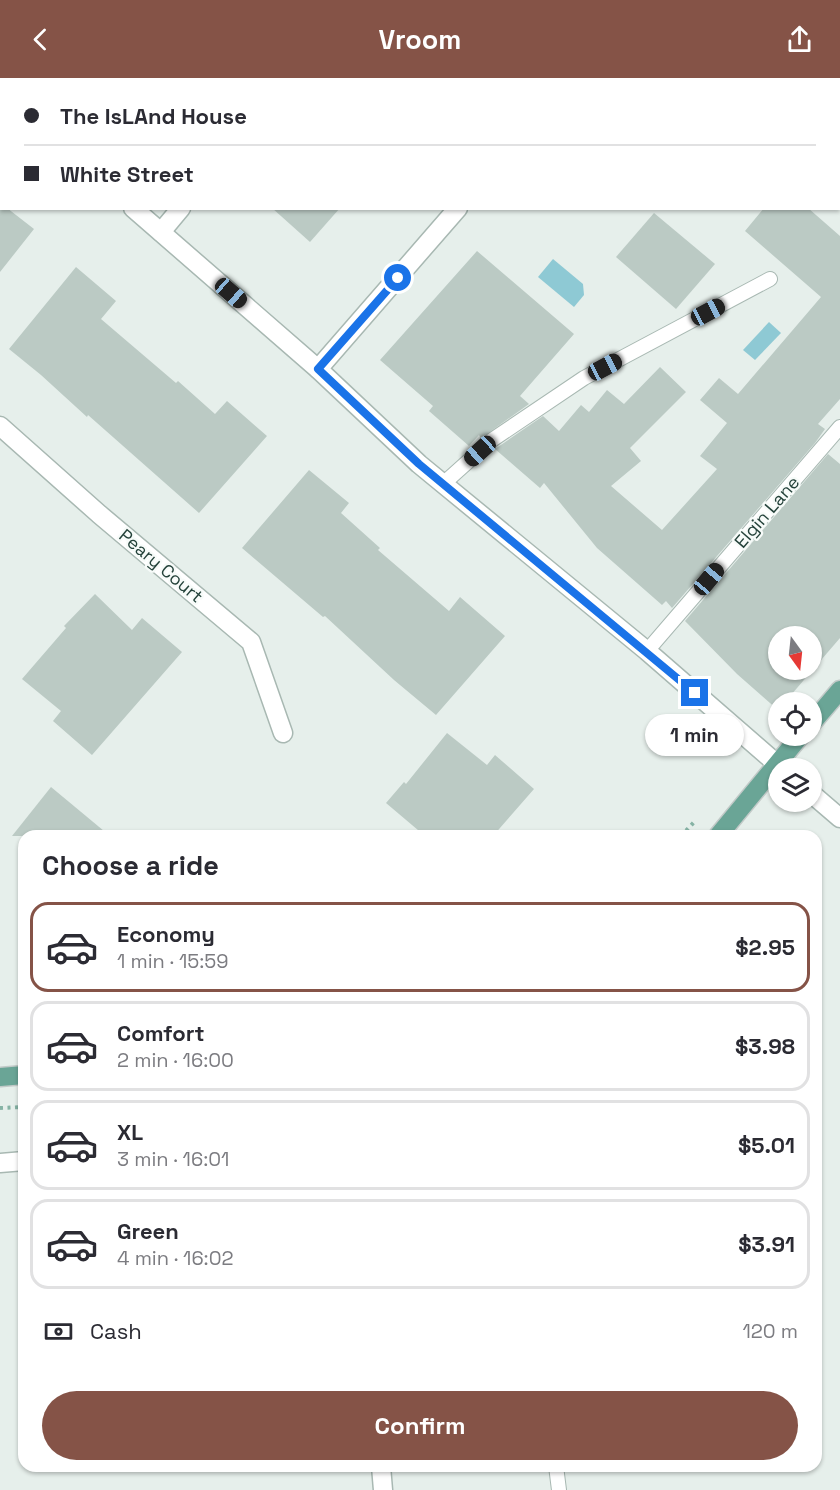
<!DOCTYPE html>
<meta charset="utf-8">
<style>
body{margin:0;font-family:"Space Grotesk",sans-serif;background:#f2f2f3;color:#2b2b33;height:100vh;display:flex;flex-direction:column;font-size:22px;white-space:nowrap}
*{box-sizing:border-box;margin:0}
p{font-size:20px;color:#7c7c81}
.icon{flex:none;width:33px;height:33px;fill:none;stroke:currentColor;stroke-width:2;stroke-linecap:round;stroke-linejoin:round}
.map{position:relative;flex:1;overflow:hidden}
.side{position:absolute;left:18px;top:752px;width:804px;height:642px;display:flex;flex-direction:column;background:#fff;border-radius:18px;box-shadow:0 2px 4px #0004}
.side>*{flex:none}
.hud{position:absolute;left:0px;top:0px;width:840px;height:132px;box-shadow:0 2px 4px #0004;display:grid;align-content:center;height:132px;padding:0 24px;background:#fff}
.needle{width:39px;rotate:165deg}
.tools{position:absolute;left:768px;top:548px;display:grid;gap:12px}
.tools a{display:grid;place-items:center;width:54px;height:54px;border-radius:50%;background:#fff;box-shadow:0 2px 4px #0004;font-size:30px}
.end{position:absolute;width:27px;height:27px;margin:-14px;border:8px solid #1a73e8;background:#fff;box-shadow:0 0 0 3px #fff}
.from{border-radius:50%}
.bubble{position:absolute;height:42px;border-radius:21px;background:#fff;box-shadow:0 2px 4px #0004;font-size:20px;font-weight:800;line-height:42px;text-align:center}
.car{position:absolute;width:18px;height:36px;margin:-18px -9px;border-radius:8px;box-shadow:0 0 4px 2px #0007;background:linear-gradient(#222 24%,#8ab4d8 0 40%,#222 0 76%,#8ab4d8 0 86%,#222 0)}
.hud b{display:flex;align-items:center;gap:21px;height:57px;font-size:22px}
.hud b+b{border-top:2px solid #e1e1e2}
.hud i{width:15px;height:15px;background:#2b2b33}
ul{padding:0;list-style:none}
li{display:flex;align-items:center;gap:18px;height:90px;margin:0 12px 9px;padding:0 12px;border:3px solid #e1e1e2;border-radius:18px}
li div{flex:1}
li b{display:block;font-size:22px}
li em{font-style:normal;font-weight:800}
li.active{border-color:#855347}
li>.icon{width:54px;height:54px;stroke-width:1.5}
h2{padding:0 24px;font-size:27px;line-height:72px}
.pay{display:flex;align-items:center;gap:15px;height:66px;padding:0 24px;font-size:22px}
.pay p{margin-inline-start:auto}
.cta{display:flex;gap:12px;margin-top:auto;padding:12px 24px}
.cta a{flex:1;height:69px;border-radius:36px;background:#855347;color:#fff;font-size:24px;font-weight:800;line-height:69px;text-align:center}
header{display:flex;justify-content:space-between;align-items:center;height:78px;padding:0 24px;background:#855347;color:#fff;font-size:27px;font-weight:800}
.map>svg:first-child{display:block}
.water{fill:#8ec9d4}
.building{fill:#bbcac4;fill-rule:evenodd}
.lines{fill:none;stroke-linecap:round;stroke-linejoin:round}
.service-casing{stroke:#a8b8b2;stroke-width:16}
.minor-casing{stroke:#a8b8b2;stroke-width:21}
.tertiary-casing{stroke:#a8b8b2;stroke-width:21}
.primary-casing{stroke:#c2cac8;stroke-width:21}
.path{stroke:#86b3a5;stroke-width:4;stroke-dasharray:3 4.5;stroke-linecap:butt}
.service{stroke:#fff;stroke-width:14}
.minor{stroke:#fff;stroke-width:18}
.tertiary{stroke:#fff;stroke-width:18}
.primary{stroke:#6aa596;stroke-width:18}
.route{stroke:#1a73e8;stroke-width:8}
.labels{text-anchor:middle;stroke-width:4.5;stroke-linejoin:round;paint-order:stroke}
.street-label{font-size:18px;fill:#24423a;stroke:#f7fbf9}
</style>
<header><svg class="icon" aria-label="back" viewBox="0 0 24 24"><path d="M15 5l-7 7 7 7"/></svg>Vroom<svg class="icon" aria-label="share" viewBox="0 0 24 24"><path d="M12 15V3M7 8l5-5 5 5M5 13v7h14v-7"/></svg></header>
<div class="map">
<svg width="840" height="1412" viewBox="0 0 840 1412">
<rect width="100%" height="100%" fill="#e6efeb"/>
<g class="water">
<path d="M 553,181 L 583,206 L 584,217 L 574,229 L 538,199 Z"/>
<path d="M 769,244 L 781,255 L 755,282 L 743,272 Z"/>
</g>
<g class="building">
<path d="M 0,125 L 2,130 L 7,130 L 34,151 L 0,194 Z"/>
<path d="M 272,130 L 340,130 L 310,164 Z"/>
<path d="M 764,130 L 808,130 L 840,158 L 840,321 L 818,346 L 825,351 L 815,365 L 672,530 L 666,523 L 662,527 L 597,470 L 544,405 L 540,410 L 495,371 L 543,338 L 559,353 L 581,327 L 589,334 L 607,312 L 624,326 L 660,289 L 686,314 L 630,370 L 641,383 L 611,408 L 662,452 L 717,391 L 700,378 L 727,345 L 700,322 L 719,300 L 738,316 L 821,219 L 745,153 Z"/>
<path d="M 654,135 L 715,186 L 676,231 L 616,179 Z"/>
<path d="M 477,173 L 574,256 L 520,318 L 529,326 L 481,360 L 479,357 L 469,368 L 429,333 L 433,328 L 380,282 Z"/>
<path d="M 76,189 L 116,223 L 101,241 L 176,305 L 178,303 L 215,336 L 227,323 L 267,358 L 199,435 L 88,337 L 87,339 L 41,297 L 9,271 Z"/>
<path d="M 828,376 L 840,386 L 840,560 L 785,624 L 778,624 L 778,632 L 737,596 L 685,543 ZM 778,558 L 812,558 L 812,591 L 778,591 Z"/>
<path d="M 309,392 L 349,425 L 341,435 L 380,470 L 378,472 L 449,533 L 460,519 L 505,558 L 436,637 L 394,602 L 325,538 L 323,539 L 242,470 Z"/>
<path d="M 95,516 L 132,552 L 142,540 L 182,574 L 92,677 L 53,643 L 61,633 L 22,601 L 66,550 L 64,548 Z"/>
<path d="M 447,655 L 487,687 L 495,677 L 534,711 L 493,758 L 425,758 L 386,725 L 404,704 L 406,706 Z"/>
<path d="M 51,709 L 110,758 L 12,758 Z"/>
</g>
<g class="lines">
<defs>
<g id="service">
<path d="M 443,406 L 492,362 L 584,300 L 770,201"/>
<path d="M 647,573 L 840,349"/>
<path d="M 556,1388 L 559,1412"/>
</g>
<g id="minor">
<path d="M 290,2 L 291,0"/>
<path d="M 161,154 L 181,130"/>
<path d="M 0,348 L 99,436 L 251,564 L 283,655"/>
<path d="M 812,716 L 840,740"/>
<path d="M 0,1085 L 24,1083"/>
<path d="M 381,1388 L 383,1412"/>
</g>
<g id="tertiary">
<path d="M 570,2 L 572,0"/>
<path d="M 0,20 L 2,21"/>
<path d="M 133,130 L 318,291 L 419,386 L 647,573 L 777,686"/>
<path d="M 318,291 L 458,130"/>
</g>
<g id="primary">
<path d="M 812,645 L 840,612"/>
<path d="M 718,758 L 801,657"/>
<path d="M 0,999 L 24,997"/>
</g>
</defs>
<use href="#service" class="service-casing"/>
<use href="#minor" class="minor-casing"/>
<use href="#tertiary" class="tertiary-casing"/>
<use href="#primary" class="primary-casing"/>
<g class="path">
<path d="M 681,758 L 696,742"/>
<path d="M 0,1030 L 24,1029"/>
</g>
<use href="#service" class="service"/>
<use href="#minor" class="minor"/>
<use href="#tertiary" class="tertiary"/>
<use href="#primary" class="primary"/>
</g>
<g class="lines">
<path class="route" d="M 398,200 L 318,291 L 419,386 L 695,615"/>
</g>
<g class="labels">
<g class="street-label">
<text transform="translate(767 434) rotate(-49)" y="6">Elgin Lane</text>
<text transform="translate(161 488) rotate(40)" y="6">Peary Court</text>
</g>
</g>
</svg>
<div class="tools">
<a><svg class="needle" viewBox="-14 -14 28 28"><path d="M0-13l5 13h-10z" fill="#e53935"/><path d="M0 13l5-13h-10z" fill="#7c7c81"/></svg></a>
<a><svg class="icon" aria-label="locate" viewBox="0 0 24 24"><circle cx="12" cy="12" r="6"/><path d="M12 2v4M12 18v4M2 12h4M18 12h4"/></svg></a>
<a><svg class="icon" aria-label="layers" viewBox="0 0 24 24"><path d="M12 4l9 5-9 5-9-5zM3 14l9 5 9-5"/></svg></a>
</div>
<i class="end from" style="left:398px;top:200px"></i>
<i class="end" style="left:695px;top:615px"></i>
<div class="bubble" style="left:645px;top:636px;width:99px">1 min</div>
<i class="car" style="left:231px;top:215px;rotate:131deg"></i>
<i class="car" style="left:708px;top:234px;rotate:62deg"></i>
<i class="car" style="left:605px;top:289px;rotate:62deg"></i>
<i class="car" style="left:480px;top:373px;rotate:228deg"></i>
<i class="car" style="left:709px;top:501px;rotate:40deg"></i>
<div class="hud">
<b><i class="from"></i>The IsLAnd House</b>
<b><i></i>White Street</b>
</div>
<section class="side">
<h2>Choose a ride</h2>
<ul>
<li class="active"><svg class="icon" aria-label="car" viewBox="0 0 24 24"><path d="M5 17H2v-5l4-1 3-4h7l3 4 3 1v5h-3M9 17h6M6 11h13"/><circle cx="7" cy="17" r="2"/><circle cx="17" cy="17" r="2"/></svg><div><b>Economy</b><p>1 min · 15:59</p></div><em>$2.95</em></li>
<li><svg class="icon" aria-label="car" viewBox="0 0 24 24"><path d="M5 17H2v-5l4-1 3-4h7l3 4 3 1v5h-3M9 17h6M6 11h13"/><circle cx="7" cy="17" r="2"/><circle cx="17" cy="17" r="2"/></svg><div><b>Comfort</b><p>2 min · 16:00</p></div><em>$3.98</em></li>
<li><svg class="icon" aria-label="car" viewBox="0 0 24 24"><path d="M5 17H2v-5l4-1 3-4h7l3 4 3 1v5h-3M9 17h6M6 11h13"/><circle cx="7" cy="17" r="2"/><circle cx="17" cy="17" r="2"/></svg><div><b>XL</b><p>3 min · 16:01</p></div><em>$5.01</em></li>
<li><svg class="icon" aria-label="car" viewBox="0 0 24 24"><path d="M5 17H2v-5l4-1 3-4h7l3 4 3 1v5h-3M9 17h6M6 11h13"/><circle cx="7" cy="17" r="2"/><circle cx="17" cy="17" r="2"/></svg><div><b>Green</b><p>4 min · 16:02</p></div><em>$3.91</em></li>
</ul>
<div class="pay"><svg class="icon" aria-label="cash" viewBox="0 0 24 24"><path d="M3 7h18v10H3z"/><circle cx="12" cy="12" r="2"/></svg>Cash<p>120 m</p></div>
<div class="cta"><a>Confirm</a></div>
</section>
</div>
